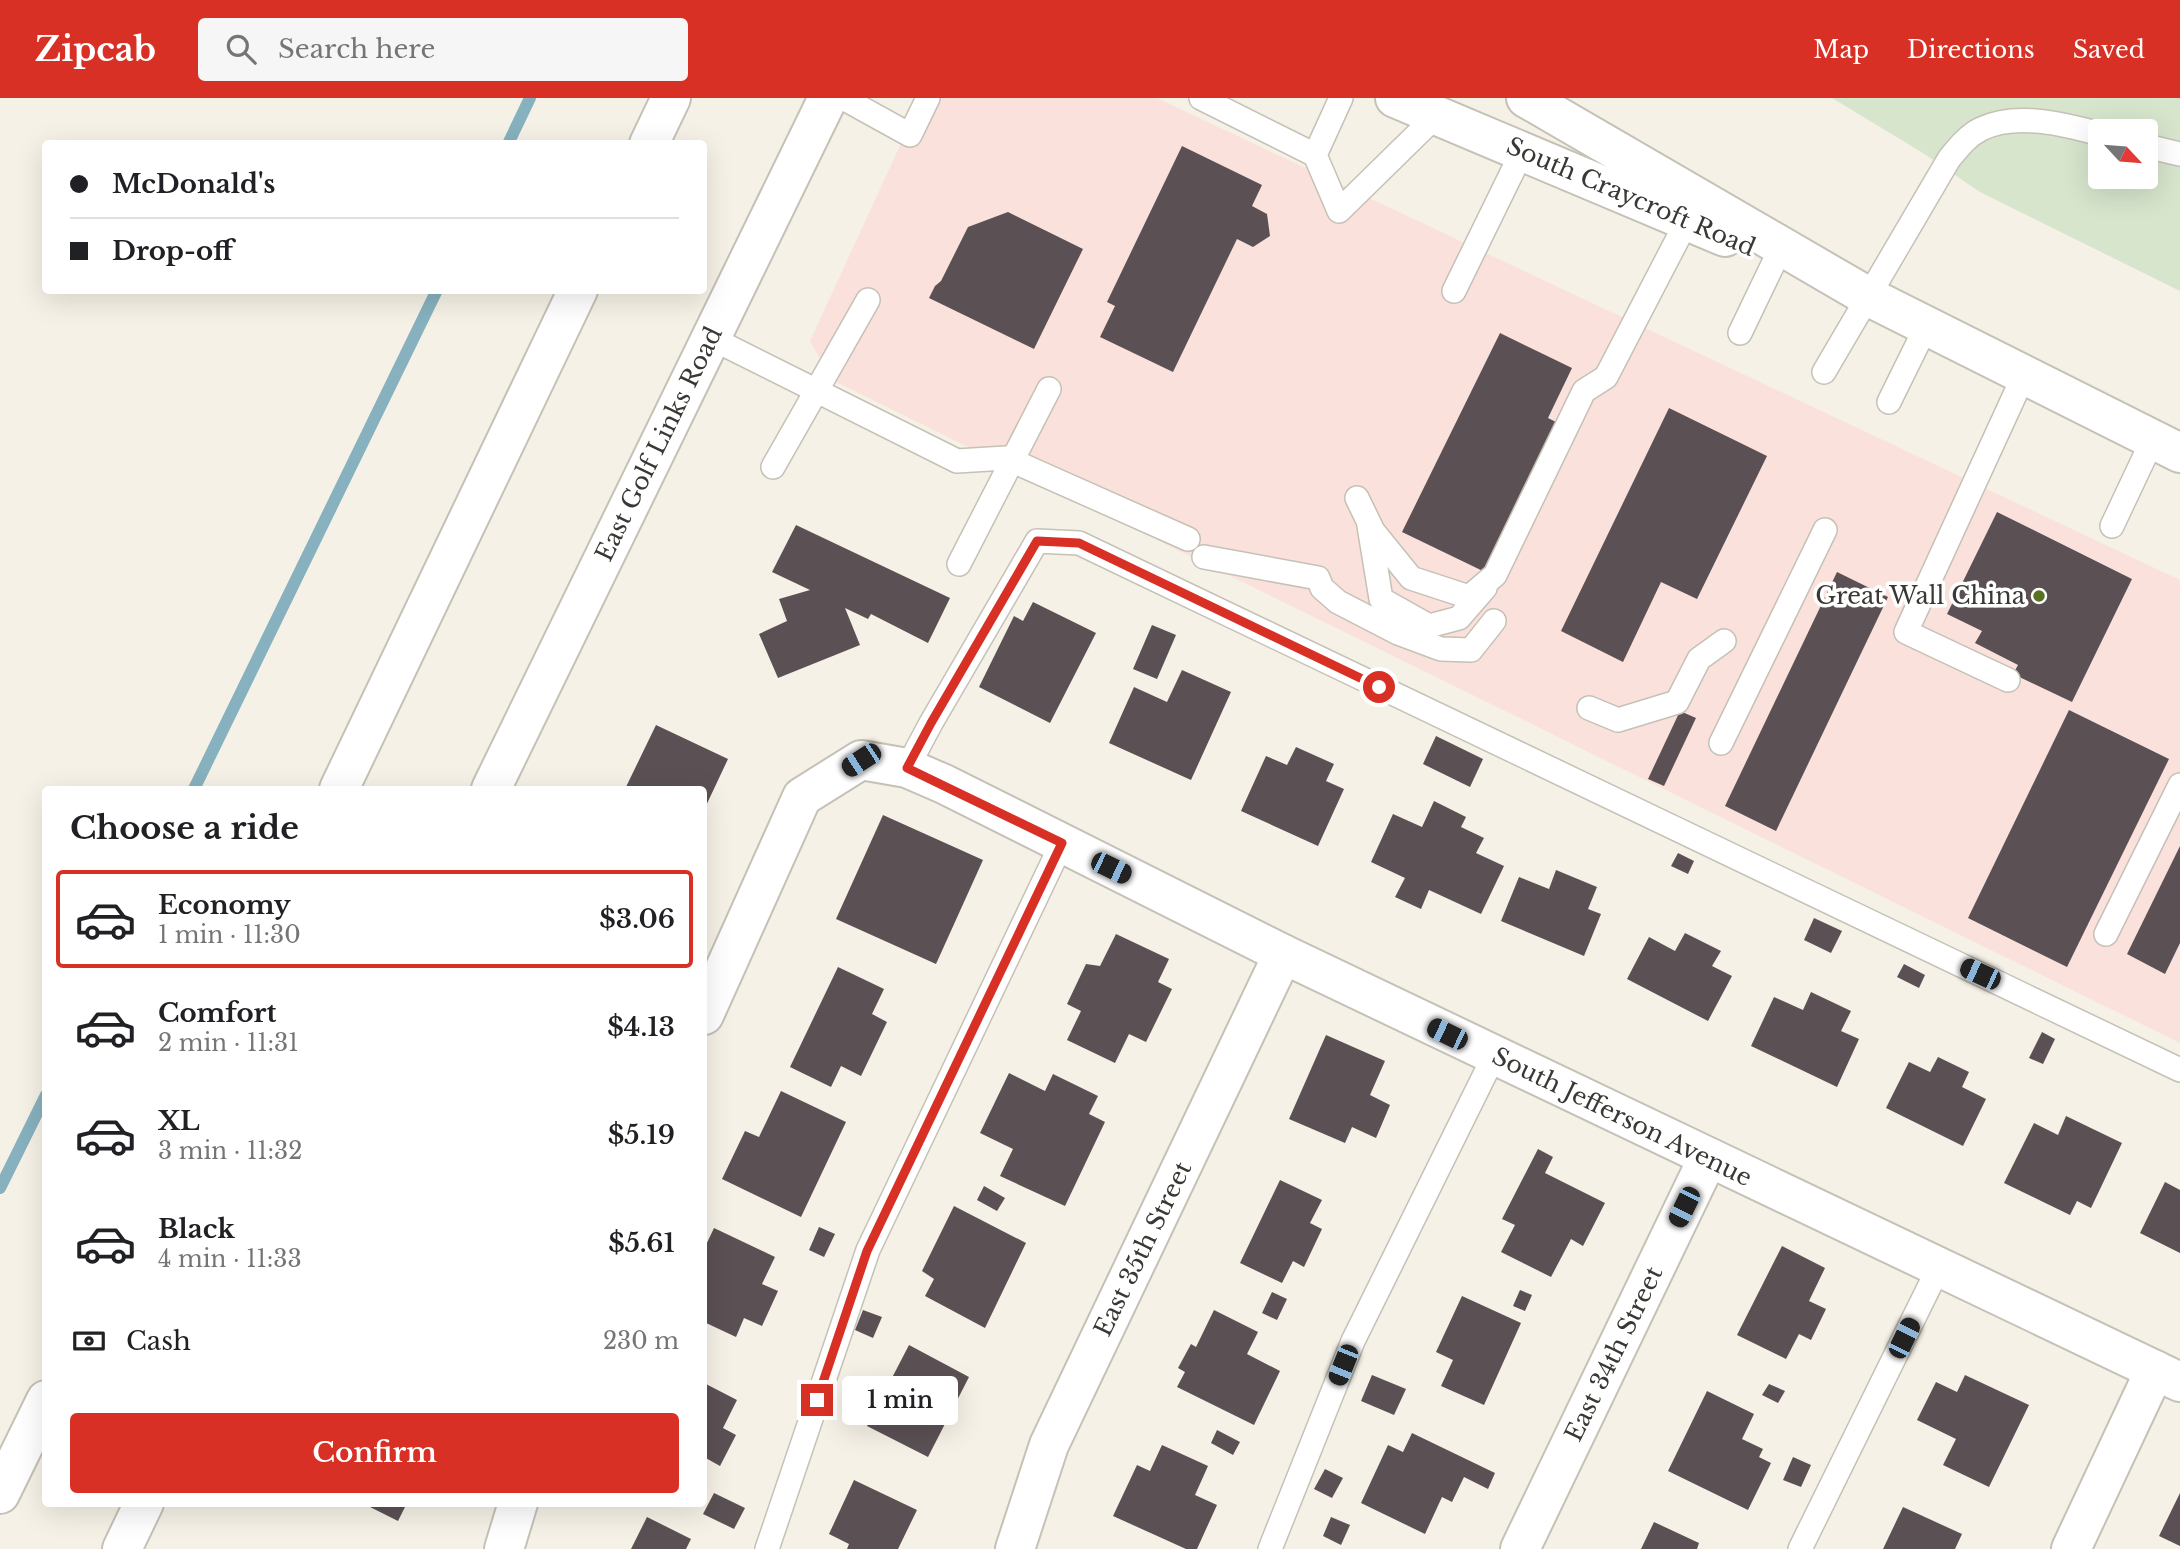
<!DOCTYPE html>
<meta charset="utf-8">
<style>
body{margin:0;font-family:"Libre Baskerville",serif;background:#f6f6f6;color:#202124;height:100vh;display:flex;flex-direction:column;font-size:26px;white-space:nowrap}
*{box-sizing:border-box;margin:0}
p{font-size:23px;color:#757577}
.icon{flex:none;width:38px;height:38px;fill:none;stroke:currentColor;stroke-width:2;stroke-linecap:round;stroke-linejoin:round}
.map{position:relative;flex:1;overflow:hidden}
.details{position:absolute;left:42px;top:688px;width:665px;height:721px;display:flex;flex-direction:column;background:#fff;border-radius:7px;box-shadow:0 7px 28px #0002}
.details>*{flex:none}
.guide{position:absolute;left:42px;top:42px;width:665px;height:154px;border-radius:7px;box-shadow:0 7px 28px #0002;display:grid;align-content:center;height:154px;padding:0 28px;background:#fff}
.needle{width:46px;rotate:116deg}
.fabs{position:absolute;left:2088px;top:21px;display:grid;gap:14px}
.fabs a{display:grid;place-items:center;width:70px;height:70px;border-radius:7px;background:#fff;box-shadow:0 7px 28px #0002;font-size:35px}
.end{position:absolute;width:32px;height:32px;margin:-16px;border:9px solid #d93025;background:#fff;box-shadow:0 0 0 4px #fff}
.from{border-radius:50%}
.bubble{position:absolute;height:49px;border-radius:7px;background:#fff;box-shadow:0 7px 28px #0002;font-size:23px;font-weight:600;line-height:49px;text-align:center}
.car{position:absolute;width:21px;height:42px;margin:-21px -10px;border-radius:9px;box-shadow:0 0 5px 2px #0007;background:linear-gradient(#222 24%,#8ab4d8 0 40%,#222 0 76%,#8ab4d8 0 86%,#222 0)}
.guide b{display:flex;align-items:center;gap:24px;height:66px;font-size:26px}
.guide b+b{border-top:2px solid #e0e0e0}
.guide i{width:18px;height:18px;background:#202124}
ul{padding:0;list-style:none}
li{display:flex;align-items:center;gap:21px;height:98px;margin:0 14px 10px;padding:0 14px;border:4px solid transparent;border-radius:7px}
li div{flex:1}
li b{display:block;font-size:26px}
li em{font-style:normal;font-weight:600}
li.current{border-color:#d93025}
li>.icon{width:63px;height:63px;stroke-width:1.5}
h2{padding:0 28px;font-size:32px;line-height:84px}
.pay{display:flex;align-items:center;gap:18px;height:77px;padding:0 28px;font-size:26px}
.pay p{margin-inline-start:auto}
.cta{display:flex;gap:14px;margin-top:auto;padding:14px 28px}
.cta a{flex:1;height:80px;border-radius:7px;background:#d93025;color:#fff;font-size:28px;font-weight:600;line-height:80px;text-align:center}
header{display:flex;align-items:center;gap:42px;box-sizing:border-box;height:98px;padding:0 35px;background:#d93025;color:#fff}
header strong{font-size:33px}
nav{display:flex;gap:38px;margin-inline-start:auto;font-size:24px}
.search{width:490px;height:63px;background:#f6f6f6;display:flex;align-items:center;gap:18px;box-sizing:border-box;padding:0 24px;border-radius:7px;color:#757577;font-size:26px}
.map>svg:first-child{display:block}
.commercial{fill:#fbe1dc}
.green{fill:#d6e5cc;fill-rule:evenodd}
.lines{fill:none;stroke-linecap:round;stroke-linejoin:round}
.stream{stroke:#87b1bf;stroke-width:12}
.building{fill:#5b5155}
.service-casing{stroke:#c5c1b6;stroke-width:26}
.minor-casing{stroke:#c5c1b6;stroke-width:42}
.secondary-casing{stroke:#c5c1b6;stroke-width:42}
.primary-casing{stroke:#c5c1b6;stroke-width:42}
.service{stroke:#fff;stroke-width:23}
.minor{stroke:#fff;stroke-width:38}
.secondary{stroke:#fff;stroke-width:38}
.primary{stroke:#fff;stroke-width:38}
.route{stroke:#d93025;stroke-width:9}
.poi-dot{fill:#597123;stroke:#fff;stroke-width:2.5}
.labels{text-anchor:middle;stroke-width:7;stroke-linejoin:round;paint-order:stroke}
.street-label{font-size:24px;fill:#3a3834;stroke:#fff}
.poi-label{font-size:24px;fill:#3a3834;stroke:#fff;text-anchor:end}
</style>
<header>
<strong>Zipcab</strong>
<div class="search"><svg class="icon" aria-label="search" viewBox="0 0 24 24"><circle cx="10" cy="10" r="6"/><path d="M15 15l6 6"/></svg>Search here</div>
<nav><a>Map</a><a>Directions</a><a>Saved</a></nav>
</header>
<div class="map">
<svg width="2180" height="1451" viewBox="0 0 2180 1451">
<rect width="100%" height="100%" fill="#f5f1e6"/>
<path class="commercial" d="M 922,0 L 1157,0 L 2180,482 L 2180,945 L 832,282 L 810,243 Z"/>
<path class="green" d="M 1832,0 L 2180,0 L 2180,193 L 1980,94 L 1923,55 ZM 2100,33 L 2146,33 L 2146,79 L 2100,79 Z"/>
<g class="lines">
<g class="stream">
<path d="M 508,46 L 530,0"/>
<path d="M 194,691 L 437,192"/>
<path d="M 0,1090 L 46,997"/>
</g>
</g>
<g class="building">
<path d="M 1182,48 L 1262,87 L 1252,108 L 1267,116 L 1270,138 L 1253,149 L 1237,141 L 1173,274 L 1100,239 L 1115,208 L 1107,204 Z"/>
<path d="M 1008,114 L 1083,151 L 1034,251 L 929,200 L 935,188 L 941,183 L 968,129 Z"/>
<path d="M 1500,235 L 1572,270 L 1548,320 L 1560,326 L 1487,475 L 1402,434 Z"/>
<path d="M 1669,310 L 1767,358 L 1697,501 L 1661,484 L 1623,564 L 1561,533 Z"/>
<path d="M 1997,414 L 2132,481 L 2072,604 L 2013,576 L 2018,567 L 1975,545 L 1982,533 L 1947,516 Z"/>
<path d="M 796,427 L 950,500 L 928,545 L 871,516 L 868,521 L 845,510 L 860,547 L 778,580 L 759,536 L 787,523 L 779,501 L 810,492 L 772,474 Z"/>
<path d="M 1837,474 L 1888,499 L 1776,733 L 1725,708 Z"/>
<path d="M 1033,504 L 1096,535 L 1050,625 L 979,589 L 1014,518 L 1023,523 Z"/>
<path d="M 1152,527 L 1176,537 L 1157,581 L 1133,571 Z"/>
<path d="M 1182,572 L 1231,594 L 1191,682 L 1109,645 L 1134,589 L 1167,604 Z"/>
<path d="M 2069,612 L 2169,661 L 2067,869 L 1968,820 Z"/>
<path d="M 1680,613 L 1696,620 L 1664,688 L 1648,681 Z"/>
<path d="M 656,627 L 728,661 L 704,712 L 704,691 L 625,691 Z"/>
<path d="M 1436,638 L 1483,661 L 1470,689 L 1423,666 Z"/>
<path d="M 1296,649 L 1334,666 L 1326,683 L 1344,691 L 1318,748 L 1241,713 L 1266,658 L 1287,667 Z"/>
<path d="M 1434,703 L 1466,719 L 1461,729 L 1484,740 L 1476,755 L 1504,768 L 1481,816 L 1429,792 L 1421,811 L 1395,799 L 1405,780 L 1371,764 L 1393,716 L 1422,729 Z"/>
<path d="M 883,717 L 983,762 L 936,866 L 836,821 Z"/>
<path d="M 2180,748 L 2180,845 L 2165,876 L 2127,856 Z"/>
<path d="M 1678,755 L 1694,763 L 1688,776 L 1671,768 Z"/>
<path d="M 1556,772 L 1597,789 L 1588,811 L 1601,816 L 1584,858 L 1501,823 L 1519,779 L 1549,791 Z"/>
<path d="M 1814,820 L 1842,833 L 1831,855 L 1804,842 Z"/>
<path d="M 1685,835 L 1721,853 L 1712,868 L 1732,878 L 1708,923 L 1627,881 L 1649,839 L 1675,853 Z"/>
<path d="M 1116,836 L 1169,861 L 1158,884 L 1172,891 L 1146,944 L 1129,936 L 1115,965 L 1067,942 L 1081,913 L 1067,906 L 1086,866 L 1100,868 Z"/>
<path d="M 1904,866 L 1925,877 L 1919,890 L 1897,879 Z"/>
<path d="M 838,869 L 884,891 L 872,916 L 887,924 L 861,978 L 841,968 L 831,989 L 790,969 Z"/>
<path d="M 1811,894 L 1851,913 L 1841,933 L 1859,941 L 1837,989 L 1751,948 L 1774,899 L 1803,912 Z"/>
<path d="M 2042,934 L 2055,941 L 2043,966 L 2029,960 Z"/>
<path d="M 1326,937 L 1385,963 L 1370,997 L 1390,1007 L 1376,1040 L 1352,1029 L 1345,1045 L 1289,1021 Z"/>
<path d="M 1938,959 L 1969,974 L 1962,989 L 1986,1001 L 1963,1048 L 1886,1010 L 1909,964 L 1930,974 Z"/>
<path d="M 1009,975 L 1045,993 L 1053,976 L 1098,998 L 1089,1016 L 1105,1024 L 1065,1108 L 1000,1078 L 1013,1051 L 980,1035 Z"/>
<path d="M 781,993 L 846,1024 L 801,1119 L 722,1081 L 745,1033 L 759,1039 Z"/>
<path d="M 2066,1018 L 2122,1045 L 2091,1110 L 2077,1103 L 2070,1117 L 2004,1085 L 2034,1025 L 2058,1037 Z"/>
<path d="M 1538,1051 L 1553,1059 L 1545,1075 L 1605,1105 L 1583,1148 L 1571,1141 L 1551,1179 L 1501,1154 L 1515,1127 L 1502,1121 Z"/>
<path d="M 1280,1082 L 1322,1102 L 1310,1125 L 1322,1131 L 1304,1169 L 1293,1163 L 1282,1185 L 1240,1165 Z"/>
<path d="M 2165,1084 L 2180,1092 L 2180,1155 L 2140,1135 Z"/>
<path d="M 984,1088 L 1005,1100 L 997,1113 L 977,1102 Z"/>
<path d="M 954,1108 L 1026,1145 L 985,1230 L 925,1198 L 934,1181 L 922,1173 Z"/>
<path d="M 819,1129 L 835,1136 L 824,1159 L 809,1152 Z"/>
<path d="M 714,1130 L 775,1159 L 762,1186 L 778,1193 L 762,1228 L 744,1220 L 736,1239 L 704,1224 L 704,1151 Z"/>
<path d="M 1782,1148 L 1825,1170 L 1809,1203 L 1826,1211 L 1811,1242 L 1799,1236 L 1786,1261 L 1737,1237 Z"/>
<path d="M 1520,1192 L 1532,1197 L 1525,1213 L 1513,1208 Z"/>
<path d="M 1272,1194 L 1287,1201 L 1277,1222 L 1262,1215 Z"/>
<path d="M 1462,1198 L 1521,1225 L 1484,1307 L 1441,1288 L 1453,1262 L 1436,1254 Z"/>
<path d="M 863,1212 L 882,1219 L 873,1240 L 855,1232 Z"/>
<path d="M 1214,1212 L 1258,1234 L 1247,1256 L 1280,1273 L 1254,1327 L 1177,1289 L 1185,1274 L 1178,1270 L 1191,1246 L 1196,1249 Z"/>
<path d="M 909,1247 L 969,1279 L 928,1359 L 867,1328 Z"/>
<path d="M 1372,1277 L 1406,1291 L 1394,1317 L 1361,1303 Z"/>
<path d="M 1965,1277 L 2029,1307 L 1989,1389 L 1943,1367 L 1956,1341 L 1917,1322 L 1936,1284 L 1957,1294 Z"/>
<path d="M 704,1285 L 737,1302 L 723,1330 L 736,1337 L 720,1368 L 704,1359 Z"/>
<path d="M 1769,1286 L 1785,1293 L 1778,1305 L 1762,1297 Z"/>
<path d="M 1707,1293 L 1754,1316 L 1742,1341 L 1763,1351 L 1759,1359 L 1771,1365 L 1748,1412 L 1668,1373 Z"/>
<path d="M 1217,1332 L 1240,1344 L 1233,1357 L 1211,1345 Z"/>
<path d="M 1412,1335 L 1495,1375 L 1488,1391 L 1464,1379 L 1452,1404 L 1442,1399 L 1425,1436 L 1361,1405 L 1388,1347 L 1403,1354 Z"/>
<path d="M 1162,1347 L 1208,1368 L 1195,1397 L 1217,1407 L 1197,1451 L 1186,1451 L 1113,1418 L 1137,1367 L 1150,1373 Z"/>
<path d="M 1793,1359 L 1811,1367 L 1801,1389 L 1783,1382 Z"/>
<path d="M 1325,1371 L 1343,1380 L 1332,1400 L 1314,1391 Z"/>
<path d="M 854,1382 L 917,1412 L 898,1451 L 847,1451 L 849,1446 L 829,1436 Z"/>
<path d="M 714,1395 L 745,1410 L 734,1431 L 703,1416 Z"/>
<path d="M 2180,1395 L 2180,1448 L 2159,1438 Z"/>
<path d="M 362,1405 L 407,1405 L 398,1423 Z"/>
<path d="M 1903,1409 L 1962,1436 L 1955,1451 L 1883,1451 Z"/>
<path d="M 647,1419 L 691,1441 L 686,1451 L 631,1451 Z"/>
<path d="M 1331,1419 L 1350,1427 L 1341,1447 L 1323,1438 Z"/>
<path d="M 1654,1424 L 1699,1445 L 1697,1451 L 1641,1451 Z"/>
</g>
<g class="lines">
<defs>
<g id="service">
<path d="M 843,0 L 910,37 L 928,0"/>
<path d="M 1201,0 L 1315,57"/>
<path d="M 1341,0 L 1315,57 L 1339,113 L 1437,17"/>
<path d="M 2146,48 L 2180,56"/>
<path d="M 1454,193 L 1522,54"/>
<path d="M 1740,235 L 1776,160"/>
<path d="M 711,240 L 957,363 L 1006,360 L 1188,441"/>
<path d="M 1824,274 L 1949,61 C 1958,50 1967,38 1981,31 C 2016,14 2064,26 2100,36"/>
<path d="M 1889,304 L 1927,227"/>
<path d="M 773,369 L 868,202"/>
<path d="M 1357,400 L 1373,433 L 1411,480 L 1469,499 L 1495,477 L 1584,293 L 1606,279 L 1687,123"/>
<path d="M 1369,428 L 1381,501 L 1429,528 L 1459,520 L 1485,490"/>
<path d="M 2112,428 L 2153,341"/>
<path d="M 1204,459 L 1318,480 L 1322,490 L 1338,504 L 1398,535 L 1441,551 L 1471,552 L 1494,523"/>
<path d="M 959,466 L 1049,291"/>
<path d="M 2008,582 L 1906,534 L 2024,277"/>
<path d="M 1589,610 L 1618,622 L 1677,604 L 1699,561 L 1724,543"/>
<path d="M 1721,645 L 1825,432"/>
<path d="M 907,670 L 931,625 L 1037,443 L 1079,445 L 2180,972"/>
<path d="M 2106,836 L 2180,687"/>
<path d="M 767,1451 L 868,1152 L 1062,745"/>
<path d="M 1270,1451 L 1353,1243 L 1494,958"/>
<path d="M 1800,1451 L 1939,1169"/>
</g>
<g id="minor">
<path d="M 704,917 L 802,699 L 861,662 L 907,670 L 944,686 L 1283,856 L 2180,1284"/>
<path d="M 504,1451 L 518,1405"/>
<path d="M 1015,1451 L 1049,1347 L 1283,856"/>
<path d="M 1520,1451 L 1708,1060"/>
<path d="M 2071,1451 L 2155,1272"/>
</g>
<g id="secondary">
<path d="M 1395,0 L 1725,139"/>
<path d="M 1526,0 L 1867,198 L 2180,355"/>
</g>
<g id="primary">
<path d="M 649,46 L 671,0"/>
<path d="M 339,691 L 578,192"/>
<path d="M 491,691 L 828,0"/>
<path d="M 0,1396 L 46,1302"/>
<path d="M 122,1451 L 144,1405"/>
</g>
</defs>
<use href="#service" class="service-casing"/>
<use href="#minor" class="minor-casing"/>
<use href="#secondary" class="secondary-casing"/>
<use href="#primary" class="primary-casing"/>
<use href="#service" class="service"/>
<use href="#minor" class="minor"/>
<use href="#secondary" class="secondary"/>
<use href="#primary" class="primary"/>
</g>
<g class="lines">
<path class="route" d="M 817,1302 L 867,1153 L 1062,745 L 907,670 L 931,625 L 1037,443 L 1079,445 L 1379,589"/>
</g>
<circle class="poi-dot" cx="2039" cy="498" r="7"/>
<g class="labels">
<g class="street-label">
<text transform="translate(1631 99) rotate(23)" y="8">South Craycroft Road</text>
<text transform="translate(659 346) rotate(-64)" y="8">East Golf Links Road</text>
<text transform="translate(1622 1019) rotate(26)" y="8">South Jefferson Avenue</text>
<text transform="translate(1143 1151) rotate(-64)" y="8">East 35th Street</text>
<text transform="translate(1614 1256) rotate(-64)" y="8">East 34th Street</text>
</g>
<g class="poi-label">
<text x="2025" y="506">Great Wall China</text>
</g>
</g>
</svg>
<div class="fabs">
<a><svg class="needle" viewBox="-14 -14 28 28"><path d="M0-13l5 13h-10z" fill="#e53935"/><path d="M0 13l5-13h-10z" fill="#757577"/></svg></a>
</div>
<i class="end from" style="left:1379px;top:589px"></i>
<i class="end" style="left:817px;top:1302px"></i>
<div class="bubble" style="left:842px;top:1278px;width:116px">1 min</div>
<i class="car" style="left:861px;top:662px;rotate:237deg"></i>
<i class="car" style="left:1111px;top:770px;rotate:116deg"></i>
<i class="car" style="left:1980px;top:876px;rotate:295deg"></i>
<i class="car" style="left:1447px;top:936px;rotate:296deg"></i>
<i class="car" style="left:1684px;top:1109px;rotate:206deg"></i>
<i class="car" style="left:1904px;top:1240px;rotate:26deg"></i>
<i class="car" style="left:1343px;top:1267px;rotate:202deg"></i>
<div class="guide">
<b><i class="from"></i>McDonald's</b>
<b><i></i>Drop-off</b>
</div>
<section class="details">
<h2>Choose a ride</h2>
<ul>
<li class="current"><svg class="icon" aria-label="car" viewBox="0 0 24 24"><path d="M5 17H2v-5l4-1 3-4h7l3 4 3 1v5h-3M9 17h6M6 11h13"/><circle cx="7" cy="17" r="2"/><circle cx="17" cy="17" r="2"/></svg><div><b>Economy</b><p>1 min · 11:30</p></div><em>$3.06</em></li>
<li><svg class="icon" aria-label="car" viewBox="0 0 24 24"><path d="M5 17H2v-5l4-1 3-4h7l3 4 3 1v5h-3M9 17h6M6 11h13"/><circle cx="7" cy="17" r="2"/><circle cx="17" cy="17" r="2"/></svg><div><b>Comfort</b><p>2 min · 11:31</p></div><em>$4.13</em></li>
<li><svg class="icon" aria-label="car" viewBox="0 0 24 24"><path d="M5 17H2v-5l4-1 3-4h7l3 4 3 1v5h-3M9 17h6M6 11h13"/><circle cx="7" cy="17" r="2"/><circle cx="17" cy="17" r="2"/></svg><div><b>XL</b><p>3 min · 11:32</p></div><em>$5.19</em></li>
<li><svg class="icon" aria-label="car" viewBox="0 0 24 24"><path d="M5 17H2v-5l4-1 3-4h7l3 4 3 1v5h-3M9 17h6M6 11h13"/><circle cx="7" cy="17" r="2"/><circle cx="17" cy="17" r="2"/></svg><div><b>Black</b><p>4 min · 11:33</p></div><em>$5.61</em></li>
</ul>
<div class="pay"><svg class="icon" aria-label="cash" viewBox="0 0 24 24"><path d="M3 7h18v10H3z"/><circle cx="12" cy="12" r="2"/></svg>Cash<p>230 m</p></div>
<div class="cta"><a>Confirm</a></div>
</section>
</div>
